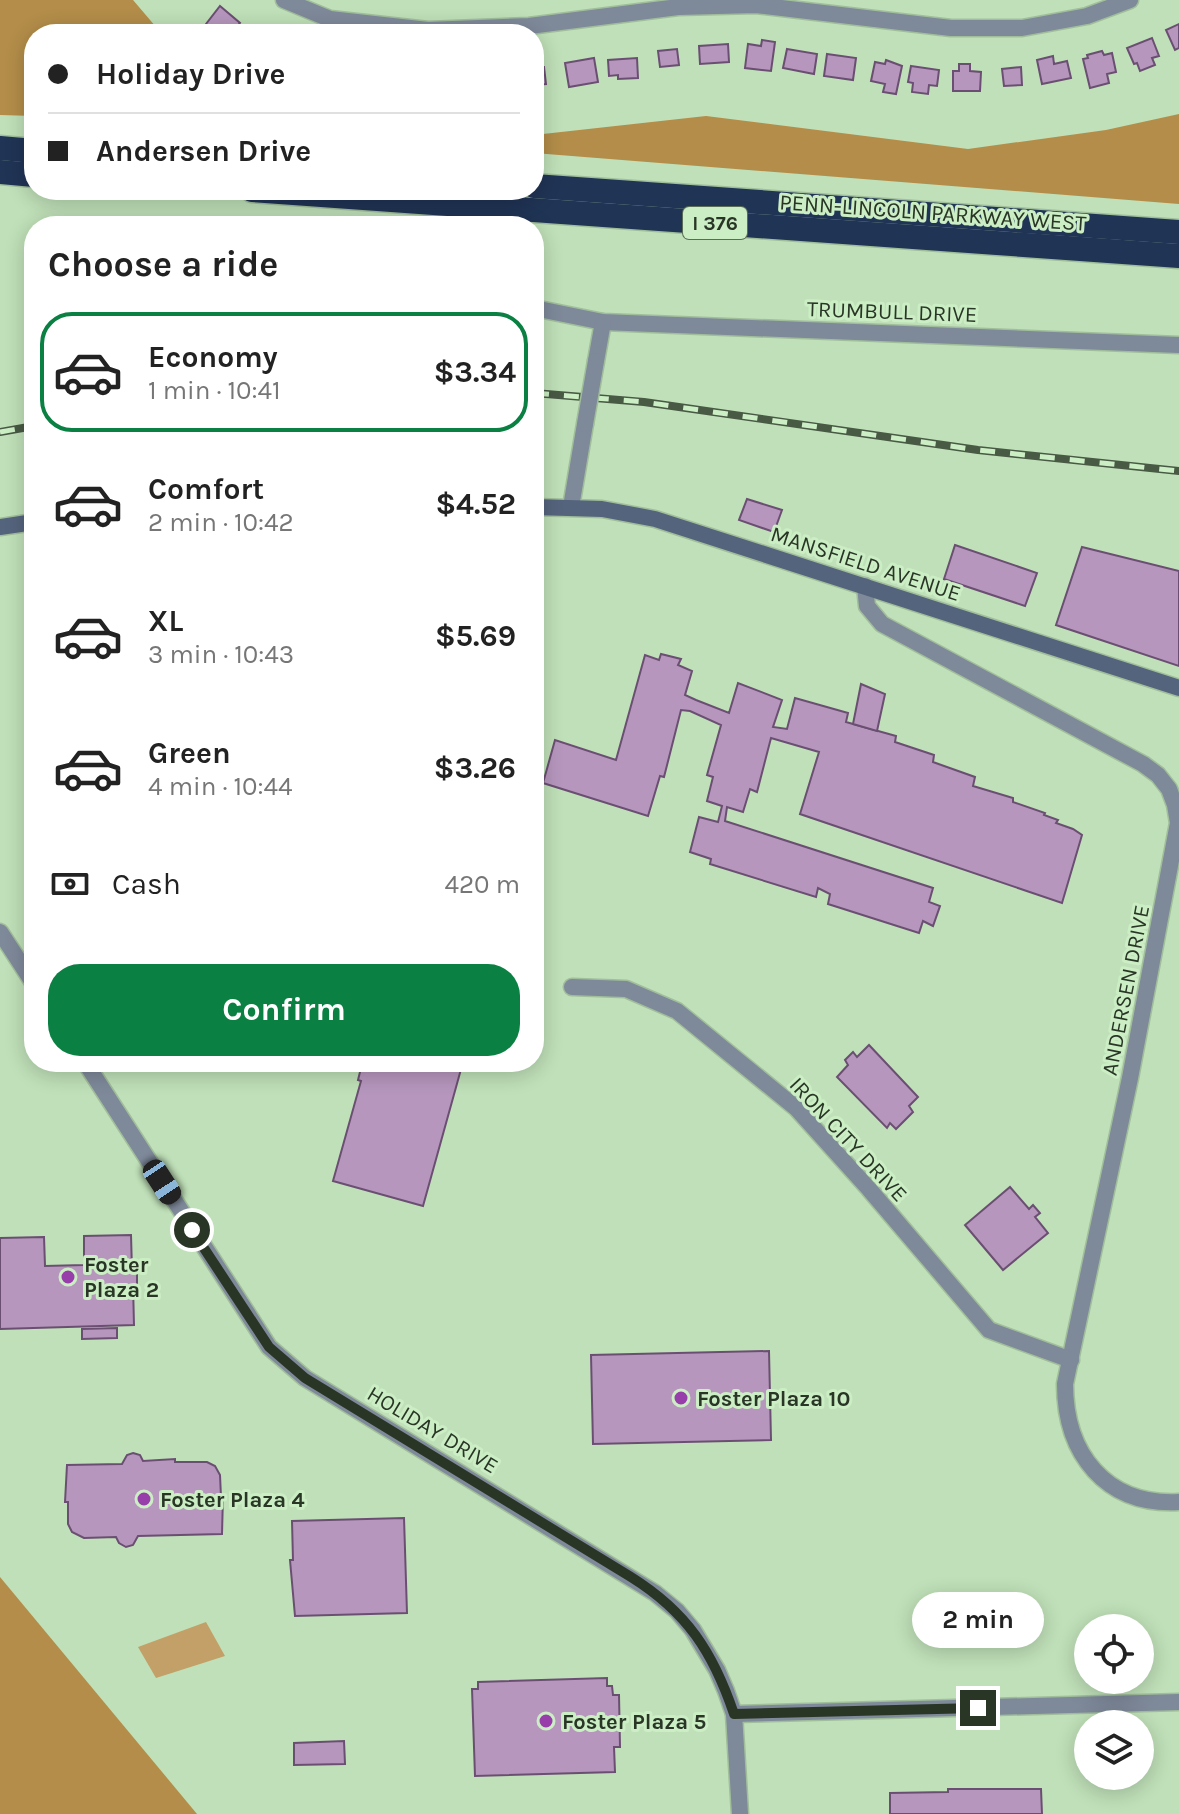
<!DOCTYPE html>
<meta charset="utf-8">
<style>
body{margin:0;font-family:Karla,sans-serif;background:#f6f6f6;color:#222;height:100vh;display:flex;flex-direction:column;font-size:30px;white-space:nowrap}
*{box-sizing:border-box;margin:0}
p{font-size:26px;color:#767676}
.icon{flex:none;width:44px;height:44px;fill:none;stroke:currentColor;stroke-width:2;stroke-linecap:round;stroke-linejoin:round}
.map{position:relative;flex:1;overflow:hidden}
.side{position:absolute;left:24px;top:216px;width:520px;height:856px;display:flex;flex-direction:column;background:#fff;border-radius:32px;box-shadow:0 4px 20px #0003}
.side>*{flex:none}
.hud{position:absolute;left:24px;top:24px;width:520px;height:176px;border-radius:32px;box-shadow:0 4px 20px #0003;display:grid;align-content:center;height:176px;padding:0 24px;background:#fff}
.fabs{position:absolute;left:1074px;top:1614px;display:grid;gap:16px}
.fabs a{display:grid;place-items:center;width:80px;height:80px;border-radius:50%;background:#fff;box-shadow:0 4px 20px #0003;font-size:40px}
.end{position:absolute;width:36px;height:36px;margin:-18px;border:10px solid #293626;background:#fff;box-shadow:0 0 0 4px #fff}
.from{border-radius:50%}
.bubble{position:absolute;height:56px;border-radius:28px;background:#fff;box-shadow:0 4px 20px #0003;font-size:26px;font-weight:700;line-height:56px;text-align:center}
.car{position:absolute;width:24px;height:48px;margin:-24px -12px;border-radius:10px;box-shadow:0 0 6px 2px #0007;background:linear-gradient(#222 24%,#8ab4d8 0 40%,#222 0 76%,#8ab4d8 0 86%,#222 0)}
.hud b{display:flex;align-items:center;gap:28px;height:76px;font-size:30px}
.hud b+b{border-top:2px solid #e0e0e0}
.hud i{width:20px;height:20px;background:#222}
ul{padding:0;list-style:none}
li{display:flex;align-items:center;gap:24px;height:120px;margin:0 16px 12px;padding:0 8px;border:4px solid transparent;border-radius:32px}
li div{flex:1}
li b{display:block;font-size:30px}
li em{font-style:normal;font-weight:700}
li.selected{border-color:#0b8043}
li>.icon{width:72px;height:72px;stroke-width:1.5}
h2{padding:0 24px;font-size:36px;line-height:96px}
.pay{display:flex;align-items:center;gap:20px;height:88px;padding:0 24px;font-size:30px}
.pay p{margin-inline-start:auto}
.primary-button{display:flex;gap:16px;margin-top:auto;padding:16px 24px}
.primary-button a{flex:1;height:92px;border-radius:32px;background:#0b8043;color:#fff;font-size:32px;font-weight:700;line-height:92px;text-align:center}
.map>svg:first-child{display:block}
.green{fill:#c2a067}
.forest{fill:#b38d49}
.building{fill:#b696bd;stroke:#6b4f72;stroke-width:2}
.lines{fill:none;stroke-linecap:round;stroke-linejoin:round}
.minor-casing{stroke:#a1be9b;stroke-width:19}
.secondary-casing{stroke:#a1be9b;stroke-width:19}
.motorway-casing{stroke:#a1be9b;stroke-width:27}
.minor{stroke:#7e899a;stroke-width:16}
.secondary{stroke:#55647d;stroke-width:16}
.motorway{stroke:#203455;stroke-width:24}
.rail-casing{stroke:#485944;stroke-width:8}
.rail{stroke:#cceec5;stroke-width:5;stroke-dasharray:15;stroke-linecap:butt}
.minor-bridge-casing{stroke:#a1be9b;stroke-width:19;stroke-linecap:butt}
.minor-bridge{stroke:#7e899a;stroke-width:16}
.route{stroke:#293626;stroke-width:10}
.poi-dot{fill:#973eaa;stroke:#cceec5;stroke-width:3}
.labels{text-anchor:middle;stroke-width:6;stroke-linejoin:round;paint-order:stroke}
.shield{fill:#cceec5;stroke:#5a6d56;stroke-width:2}
.shield-label{font-size:20px;font-weight:bold;fill:#293626}
.street-label{font-size:22px;fill:#293626;stroke:#cceec5}
.poi-label{font-size:22px;font-weight:bold;fill:#293626;stroke:#cceec5;text-anchor:start}
</style>
<div class="map">
<svg width="1179" height="1814" viewBox="0 0 1179 1814">
<rect width="100%" height="100%" fill="#bfe0b8"/>
<path class="green" d="M 206,1622 L 225,1656 L 156,1678 L 138,1647 Z"/>
<g class="forest">
<path d="M 0,0 L 133,0 L 162,34 L 34,34 L 34,116 L 0,115 Z"/>
<path d="M 1179,114 L 1179,204 L 534,153 L 534,135 L 706,116 L 968,149 L 1106,130 Z"/>
<path d="M 0,1577 L 197,1814 L 0,1814 Z"/>
</g>
<g class="building">
<path d="M 220,6 L 240,23 L 231,34 L 218,34 L 206,24 Z"/>
<path d="M 1179,24 L 1179,48 L 1175,50 L 1166,30 Z"/>
<path d="M 1152,38 L 1159,56 L 1152,58 L 1155,65 L 1140,71 L 1137,63 L 1134,64 L 1127,48 Z"/>
<path d="M 762,40 L 775,42 L 771,71 L 745,68 L 748,44 L 761,46 Z"/>
<path d="M 728,44 L 729,62 L 700,64 L 699,46 Z"/>
<path d="M 677,49 L 679,65 L 660,67 L 658,51 Z"/>
<path d="M 787,49 L 817,54 L 814,74 L 783,68 Z"/>
<path d="M 1102,51 L 1104,55 L 1112,53 L 1116,72 L 1107,74 L 1109,83 L 1090,88 L 1083,59 L 1088,58 L 1087,55 Z"/>
<path d="M 827,54 L 856,58 L 853,80 L 824,76 Z"/>
<path d="M 1053,56 L 1054,64 L 1067,61 L 1071,78 L 1042,84 L 1037,60 Z"/>
<path d="M 594,58 L 598,82 L 569,87 L 565,63 Z"/>
<path d="M 637,58 L 638,78 L 618,79 L 618,75 L 609,76 L 608,60 Z"/>
<path d="M 886,60 L 902,66 L 896,94 L 883,92 L 885,84 L 871,81 L 875,62 L 885,64 Z"/>
<path d="M 959,64 L 970,64 L 970,71 L 981,72 L 980,91 L 953,91 L 953,71 L 959,71 Z"/>
<path d="M 911,66 L 939,70 L 937,86 L 929,85 L 928,94 L 912,92 L 913,83 L 908,82 Z"/>
<path d="M 534,67 L 544,67 L 546,84 L 534,85 Z"/>
<path d="M 1021,67 L 1022,85 L 1004,86 L 1002,69 Z"/>
<path d="M 747,499 L 782,510 L 774,532 L 739,520 Z"/>
<path d="M 955,545 L 1037,573 L 1025,606 L 944,579 Z"/>
<path d="M 1082,547 L 1179,571 L 1179,666 L 1056,625 Z"/>
<path d="M 661,654 L 681,659 L 678,665 L 692,671 L 685,695 L 696,700 L 729,713 L 738,683 L 782,700 L 773,727 L 787,729 L 795,698 L 848,713 L 846,722 L 896,736 L 895,742 L 934,755 L 933,762 L 975,777 L 973,786 L 1013,798 L 1013,802 L 1045,813 L 1044,815 L 1058,820 L 1056,823 L 1073,829 L 1082,835 L 1062,903 L 800,814 L 819,752 L 771,738 L 757,792 L 750,789 L 743,812 L 727,807 L 725,821 L 933,888 L 929,902 L 940,906 L 933,926 L 923,921 L 919,933 L 828,904 L 830,894 L 818,888 L 816,897 L 710,864 L 711,859 L 690,852 L 699,817 L 718,822 L 722,806 L 707,801 L 713,777 L 707,775 L 721,725 L 690,711 L 681,710 L 664,777 L 660,776 L 648,816 L 543,783 L 555,740 L 616,760 L 645,655 L 659,660 Z"/>
<path d="M 861,684 L 885,694 L 877,731 L 853,724 Z"/>
<path d="M 869,1045 L 918,1097 L 909,1106 L 913,1112 L 896,1129 L 890,1123 L 887,1128 L 837,1077 L 848,1065 L 845,1060 L 853,1052 L 857,1057 Z"/>
<path d="M 340,1062 L 463,1062 L 423,1206 L 333,1181 L 361,1081 L 358,1080 L 361,1068 Z"/>
<path d="M 1010,1187 L 1029,1209 L 1033,1205 L 1040,1213 L 1035,1217 L 1048,1233 L 1003,1270 L 965,1225 Z"/>
<path d="M 131,1235 L 132,1270 L 137,1270 L 137,1285 L 133,1285 L 134,1325 L 0,1329 L 0,1238 L 44,1237 L 45,1266 L 84,1265 L 84,1236 Z"/>
<path d="M 117,1328 L 117,1338 L 82,1339 L 82,1329 Z"/>
<path d="M 769,1351 L 771,1440 L 593,1444 L 591,1355 Z"/>
<path d="M 133,1453 L 140,1455 L 143,1461 L 175,1459 L 175,1462 L 207,1462 L 215,1466 L 220,1475 L 221,1497 L 223,1496 L 222,1534 L 138,1536 L 133,1545 L 126,1547 L 119,1543 L 116,1537 L 84,1538 L 72,1532 L 68,1524 L 68,1502 L 65,1502 L 67,1465 L 122,1464 L 127,1455 Z"/>
<path d="M 404,1518 L 407,1613 L 295,1616 L 290,1560 L 293,1560 L 292,1521 Z"/>
<path d="M 607,1678 L 607,1686 L 612,1686 L 613,1695 L 619,1695 L 620,1747 L 614,1747 L 615,1772 L 475,1776 L 472,1689 L 478,1689 L 478,1682 Z"/>
<path d="M 344,1741 L 345,1764 L 294,1765 L 294,1743 Z"/>
<path d="M 948,1789 L 1041,1789 L 1042,1814 L 890,1814 L 890,1793 L 948,1792 Z"/>
</g>
<g class="lines">
<defs>
<g id="minor">
<path d="M 284,0 L 330,19 L 428,30 L 529,26 L 678,7 L 756,5 L 951,28 L 1022,28 L 1087,16 L 1130,0"/>
<path d="M 534,308 L 603,322 L 1179,345"/>
<path d="M 596,361 L 603,322"/>
<path d="M 571,507 L 585,424"/>
<path d="M 865,586 L 867,606 L 882,624 L 1143,764 L 1158,775 L 1169,789 L 1175,805 L 1178,823 L 1130,1078 L 1065,1384 C 1065,1454 1106,1506 1179,1502"/>
<path d="M 0,932 L 34,984"/>
<path d="M 572,987 L 626,989 L 677,1011 L 796,1108 L 869,1189 L 989,1330 L 1071,1360"/>
<path d="M 85,1062 L 269,1347 L 305,1378 L 655,1593 L 677,1611 L 693,1630 L 717,1670 L 726,1691 L 734,1714 L 740,1814"/>
<path d="M 734,1714 L 1179,1702"/>
</g>
<g id="secondary">
<path d="M 534,507 L 602,509 L 655,519 L 1179,688"/>
<path d="M 0,527 L 34,522"/>
</g>
<g id="motorway">
<path d="M 0,148 L 34,151"/>
<path d="M 0,172 L 34,175"/>
<path d="M 534,186 L 1179,232"/>
<path d="M 252,190 L 1179,256"/>
</g>
</defs>
<use href="#minor" class="minor-casing"/>
<use href="#secondary" class="secondary-casing"/>
<use href="#motorway" class="motorway-casing"/>
<use href="#minor" class="minor"/>
<use href="#secondary" class="secondary"/>
<use href="#motorway" class="motorway"/>
<defs>
<g id="rail">
<path d="M 534,393 L 644,402 L 978,450 L 1179,471"/>
<path d="M 0,432 L 34,426"/>
</g>
</defs>
<use href="#rail" class="rail-casing"/>
<use href="#rail" class="rail"/>
<defs>
<path id="minor-bridge" d="M 585,424 L 596,361"/>
</defs>
<use href="#minor-bridge" class="minor-bridge-casing"/>
<use href="#minor-bridge" class="minor-bridge"/>
</g>
<g class="lines">
<path class="route" d="M 192,1230 L 269,1347 L 305,1378 L 631,1577 C 687,1612 713,1652 734,1714 L 978,1708"/>
</g>
<g class="poi-dot">
<circle cx="68" cy="1277" r="8"/>
<circle cx="681" cy="1398" r="8"/>
<circle cx="144" cy="1499" r="8"/>
<circle cx="546" cy="1721" r="8"/>
</g>
<g class="labels">
<rect class="shield" x="683" y="207" width="64" height="32" rx="6"/>
<g class="shield-label">
<text x="715" y="230">I 376</text>
</g>
<g class="street-label">
<text transform="translate(933 212) rotate(4)" y="8">PENN-LINCOLN PARKWAY WEST</text>
<text transform="translate(892 311) rotate(2)" y="8">TRUMBULL DRIVE</text>
<text transform="translate(866 563) rotate(18)" y="8">MANSFIELD AVENUE</text>
<text transform="translate(1125 990) rotate(-79)" y="8">ANDERSEN DRIVE</text>
<text transform="translate(849 1139) rotate(47)" y="8">IRON CITY DRIVE</text>
<text transform="translate(433 1429) rotate(31)" y="8">HOLIDAY DRIVE</text>
</g>
<g class="poi-label">
<text x="84" y="1272">Foster<tspan x="84" dy="25">Plaza 2</tspan></text>
<text x="697" y="1406">Foster Plaza 10</text>
<text x="160" y="1507">Foster Plaza 4</text>
<text x="562" y="1729">Foster Plaza 5</text>
</g>
</g>
</svg>
<div class="fabs">
<a><svg class="icon" aria-label="locate" viewBox="0 0 24 24"><circle cx="12" cy="12" r="6"/><path d="M12 2v4M12 18v4M2 12h4M18 12h4"/></svg></a>
<a><svg class="icon" aria-label="layers" viewBox="0 0 24 24"><path d="M12 4l9 5-9 5-9-5zM3 14l9 5 9-5"/></svg></a>
</div>
<i class="end from" style="left:192px;top:1230px"></i>
<i class="end" style="left:978px;top:1708px"></i>
<div class="bubble" style="left:912px;top:1592px;width:132px">2 min</div>
<i class="car" style="left:162px;top:1182px;rotate:147deg"></i>
<div class="hud">
<b><i class="from"></i>Holiday Drive</b>
<b><i></i>Andersen Drive</b>
</div>
<section class="side">
<h2>Choose a ride</h2>
<ul>
<li class="selected"><svg class="icon" aria-label="car" viewBox="0 0 24 24"><path d="M5 17H2v-5l4-1 3-4h7l3 4 3 1v5h-3M9 17h6M6 11h13"/><circle cx="7" cy="17" r="2"/><circle cx="17" cy="17" r="2"/></svg><div><b>Economy</b><p>1 min · 10:41</p></div><em>$3.34</em></li>
<li><svg class="icon" aria-label="car" viewBox="0 0 24 24"><path d="M5 17H2v-5l4-1 3-4h7l3 4 3 1v5h-3M9 17h6M6 11h13"/><circle cx="7" cy="17" r="2"/><circle cx="17" cy="17" r="2"/></svg><div><b>Comfort</b><p>2 min · 10:42</p></div><em>$4.52</em></li>
<li><svg class="icon" aria-label="car" viewBox="0 0 24 24"><path d="M5 17H2v-5l4-1 3-4h7l3 4 3 1v5h-3M9 17h6M6 11h13"/><circle cx="7" cy="17" r="2"/><circle cx="17" cy="17" r="2"/></svg><div><b>XL</b><p>3 min · 10:43</p></div><em>$5.69</em></li>
<li><svg class="icon" aria-label="car" viewBox="0 0 24 24"><path d="M5 17H2v-5l4-1 3-4h7l3 4 3 1v5h-3M9 17h6M6 11h13"/><circle cx="7" cy="17" r="2"/><circle cx="17" cy="17" r="2"/></svg><div><b>Green</b><p>4 min · 10:44</p></div><em>$3.26</em></li>
</ul>
<div class="pay"><svg class="icon" aria-label="cash" viewBox="0 0 24 24"><path d="M3 7h18v10H3z"/><circle cx="12" cy="12" r="2"/></svg>Cash<p>420 m</p></div>
<div class="primary-button"><a>Confirm</a></div>
</section>
</div>
